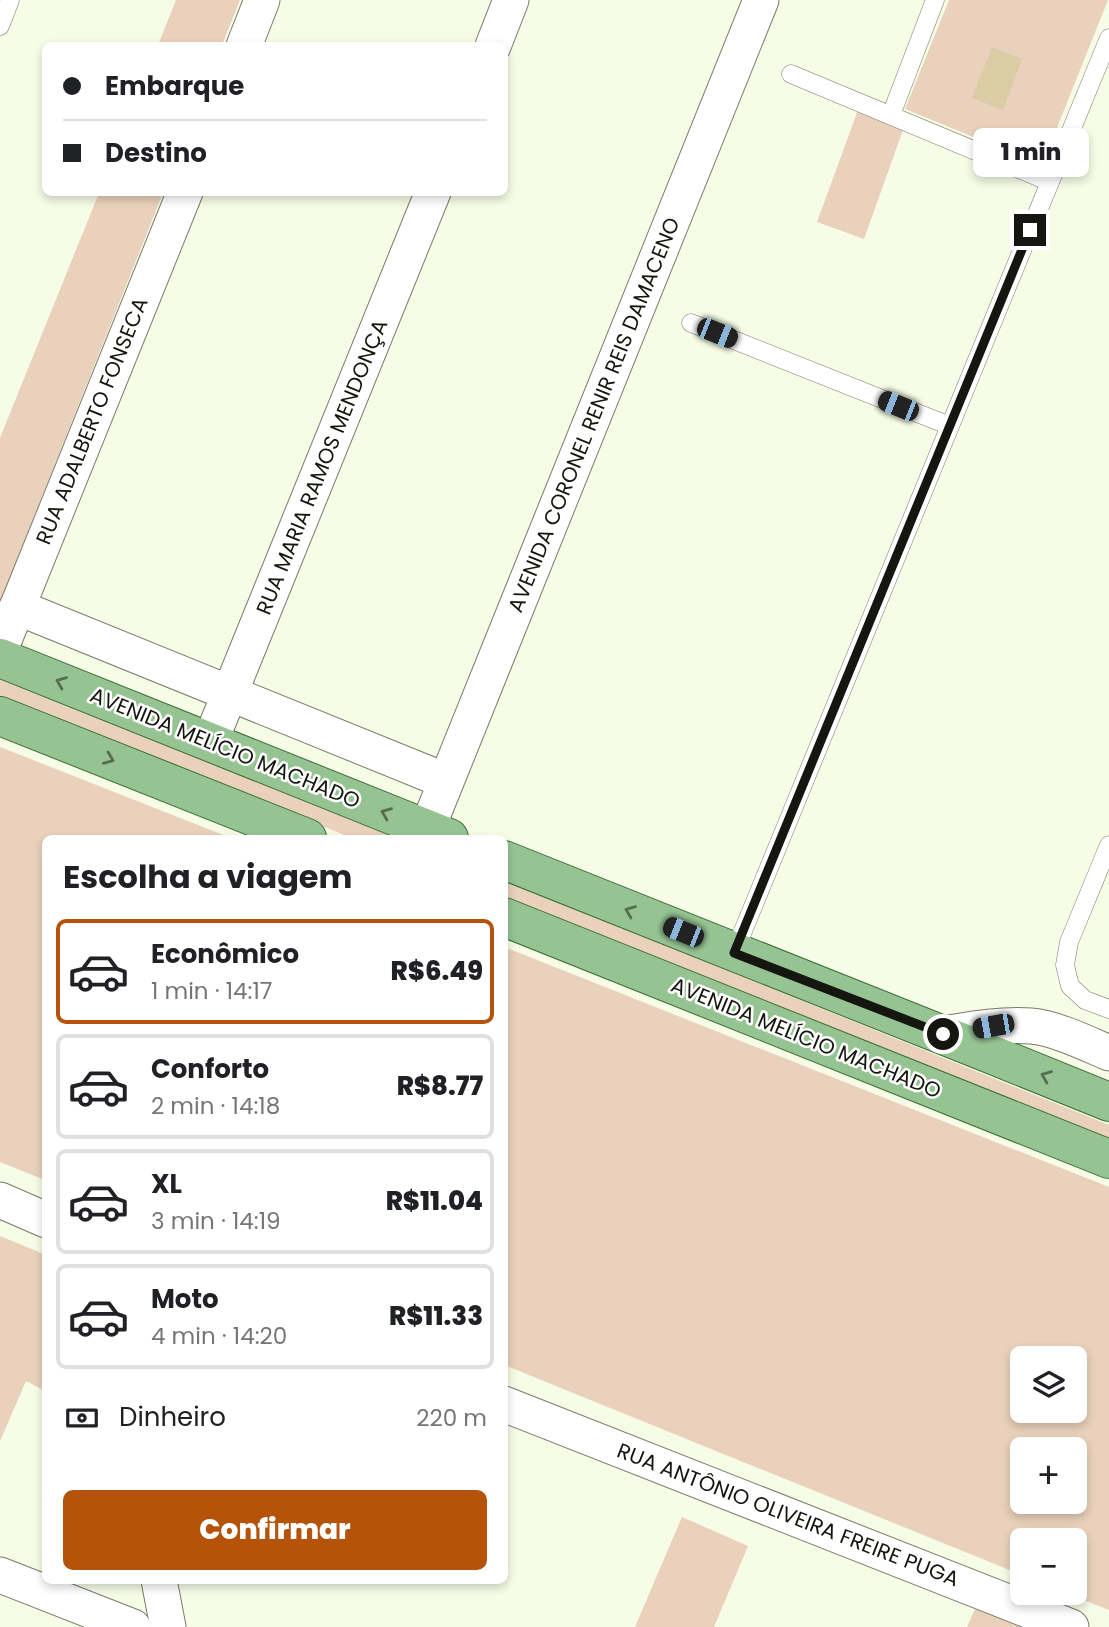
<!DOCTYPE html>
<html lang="pt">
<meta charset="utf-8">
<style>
body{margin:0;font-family:Poppins,sans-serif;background:#f2f2f2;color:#202124;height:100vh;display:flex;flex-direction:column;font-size:26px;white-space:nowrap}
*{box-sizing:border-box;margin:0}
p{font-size:23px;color:#757577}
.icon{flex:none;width:38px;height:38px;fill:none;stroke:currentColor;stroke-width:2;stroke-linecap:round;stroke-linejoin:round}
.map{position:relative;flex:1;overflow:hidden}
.panel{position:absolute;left:42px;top:835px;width:466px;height:749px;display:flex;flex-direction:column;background:#fff;border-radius:10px;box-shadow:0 4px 10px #0003}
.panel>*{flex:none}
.top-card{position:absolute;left:42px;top:42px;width:466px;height:154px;border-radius:10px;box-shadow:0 4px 10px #0003;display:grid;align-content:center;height:154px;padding:0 21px;background:#fff}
.controls{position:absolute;left:1010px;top:1346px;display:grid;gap:14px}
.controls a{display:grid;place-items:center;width:77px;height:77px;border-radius:10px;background:#fff;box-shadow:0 4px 10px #0003;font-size:35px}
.end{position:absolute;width:32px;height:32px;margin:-16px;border:9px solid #15160f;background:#fff;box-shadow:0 0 0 4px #fff}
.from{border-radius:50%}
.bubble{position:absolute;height:49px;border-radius:10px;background:#fff;box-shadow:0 4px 10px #0003;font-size:23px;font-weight:800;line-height:49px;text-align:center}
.car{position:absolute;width:21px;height:42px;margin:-21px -10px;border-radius:9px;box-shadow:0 0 5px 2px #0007;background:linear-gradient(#222 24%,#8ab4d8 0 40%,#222 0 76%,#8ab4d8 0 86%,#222 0)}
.top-card b{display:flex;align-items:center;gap:24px;height:66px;font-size:26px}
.top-card b+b{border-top:2px solid #e0e0e0}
.top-card i{width:18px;height:18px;background:#202124}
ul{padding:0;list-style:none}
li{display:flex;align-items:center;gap:21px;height:105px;margin:0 14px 10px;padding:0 7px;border:4px solid #e0e0e0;border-radius:10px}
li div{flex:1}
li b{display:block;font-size:26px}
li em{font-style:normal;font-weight:800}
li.active{border-color:#b45309}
li>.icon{width:63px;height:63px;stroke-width:1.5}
h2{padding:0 21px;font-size:32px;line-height:84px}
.pay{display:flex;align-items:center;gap:18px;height:77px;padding:0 21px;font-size:26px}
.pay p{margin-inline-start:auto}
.action{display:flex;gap:14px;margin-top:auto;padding:14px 21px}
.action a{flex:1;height:80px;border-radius:10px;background:#b45309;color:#fff;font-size:28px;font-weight:800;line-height:80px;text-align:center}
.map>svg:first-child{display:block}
.green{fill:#e9d1bb;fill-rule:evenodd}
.building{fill:#dacda6}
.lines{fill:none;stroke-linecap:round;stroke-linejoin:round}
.service-casing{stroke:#787c6a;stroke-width:19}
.minor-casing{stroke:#787c6a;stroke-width:37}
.primary-casing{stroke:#3a6d35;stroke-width:40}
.service{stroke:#fff;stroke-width:18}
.minor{stroke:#fff;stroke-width:35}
.primary{stroke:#95c492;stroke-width:38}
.oneway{stroke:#556d50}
.route{stroke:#15160f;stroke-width:9}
.labels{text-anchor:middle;stroke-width:5;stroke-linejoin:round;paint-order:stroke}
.street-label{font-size:21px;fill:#15160f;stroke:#fff}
</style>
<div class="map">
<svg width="1109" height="1627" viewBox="0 0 1109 1627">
<rect width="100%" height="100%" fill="#f7fce7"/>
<g class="green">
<path d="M 176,0 L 240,0 L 222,45 L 158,45 Z"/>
<path d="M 949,0 L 1108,0 L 1042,165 L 905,109 Z"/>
<path d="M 858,110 L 904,127 L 864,239 L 817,222 Z"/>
<path d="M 99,193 L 163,193 L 0,602 L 0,438 Z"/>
<path d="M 0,675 L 401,838 L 352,838 L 0,697 Z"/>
<path d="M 0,747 L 231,838 L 46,838 L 45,1180 L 0,1162 Z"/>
<path d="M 504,880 L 1109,1125 L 1109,1142 L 504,899 Z"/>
<path d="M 504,947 L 1109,1187 L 1109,1610 L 1066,1593 L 1074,1592 L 1074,1540 L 1022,1540 L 1022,1575 L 504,1365 ZM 1022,1358 L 1074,1358 L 1074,1410 L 1022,1410 ZM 1074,1449 L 1074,1502 L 1022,1502 L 1022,1449 Z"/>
<path d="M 0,1236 L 46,1255 L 45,1391 L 26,1381 L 0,1441 Z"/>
<path d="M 682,1517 L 748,1546 L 714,1627 L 635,1627 Z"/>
<path d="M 979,1600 L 1040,1627 L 967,1627 Z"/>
</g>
<path class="building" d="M 992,47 L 1022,59 L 1003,110 L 972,98 Z"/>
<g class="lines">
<defs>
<g id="service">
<path d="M 0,26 L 10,0"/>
<path d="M 791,74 L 1050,182"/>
<path d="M 891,115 L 935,0"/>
<path d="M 691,323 L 950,426"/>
<path d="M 1109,845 L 1069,942 L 1065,965 L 1070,986 L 1085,1000 L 1109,1009"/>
<path d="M 734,953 L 1109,38"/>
</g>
<g id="minor">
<path d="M 244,46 L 262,0"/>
<path d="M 493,46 L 511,0"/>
<path d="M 17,607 L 446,781"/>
<path d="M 0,650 L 185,192"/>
<path d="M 210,742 L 433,192"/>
<path d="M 427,829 L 761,0"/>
<path d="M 943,1034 C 973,1029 1001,1024 1031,1026 C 1055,1028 1086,1043 1109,1053"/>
<path d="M 0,1200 L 46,1220"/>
<path d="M 504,1404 L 1071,1627"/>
<path d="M 0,1575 L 133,1627"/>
<path d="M 159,1580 L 168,1627"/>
</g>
<g id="primary">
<path d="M 0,658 L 449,838"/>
<path d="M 0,716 L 307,838"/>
<path d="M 504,860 C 706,941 908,1020 1109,1102"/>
<path d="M 504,917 L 1109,1159"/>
</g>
</defs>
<use href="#service" class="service-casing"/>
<use href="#minor" class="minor-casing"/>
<use href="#primary" class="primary-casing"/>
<use href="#service" class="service"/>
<use href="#minor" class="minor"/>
<use href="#primary" class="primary"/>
</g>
<defs><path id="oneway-chevron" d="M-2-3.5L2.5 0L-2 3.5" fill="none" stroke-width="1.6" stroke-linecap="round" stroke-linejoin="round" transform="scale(1.75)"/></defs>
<g class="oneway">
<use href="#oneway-chevron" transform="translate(61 682) rotate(-158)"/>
<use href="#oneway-chevron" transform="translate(109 759) rotate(22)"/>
<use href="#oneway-chevron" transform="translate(386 813) rotate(-158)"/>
<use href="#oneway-chevron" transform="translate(630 911) rotate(-158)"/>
<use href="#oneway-chevron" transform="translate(1046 1076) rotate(-158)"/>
</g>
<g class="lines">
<path class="route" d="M 943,1034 L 734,953 L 1030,230"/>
</g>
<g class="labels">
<g class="street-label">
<text transform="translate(594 415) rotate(-68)" y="7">AVENIDA CORONEL RENIR REIS DAMACENO</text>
<text transform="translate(92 421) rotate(-68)" y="7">RUA ADALBERTO FONSECA</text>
<text transform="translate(322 467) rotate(-68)" y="7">RUA MARIA RAMOS MENDONÇA</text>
<text transform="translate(225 748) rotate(22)" y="7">AVENIDA MELÍCIO MACHADO</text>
<text transform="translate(806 1038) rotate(22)" y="7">AVENIDA MELÍCIO MACHADO</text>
<text transform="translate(788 1515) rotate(21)" y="7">RUA ANTÔNIO OLIVEIRA FREIRE PUGA</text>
</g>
</g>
</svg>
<div class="controls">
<a><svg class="icon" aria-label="layers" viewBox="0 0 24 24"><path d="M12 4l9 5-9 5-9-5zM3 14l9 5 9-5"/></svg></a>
<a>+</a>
<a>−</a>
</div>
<i class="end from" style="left:943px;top:1034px"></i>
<i class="end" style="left:1030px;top:230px"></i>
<div class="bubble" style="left:973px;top:128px;width:116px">1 min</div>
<i class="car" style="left:717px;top:333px;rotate:112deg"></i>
<i class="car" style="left:898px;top:406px;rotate:292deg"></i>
<i class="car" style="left:683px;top:932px;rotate:292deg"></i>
<i class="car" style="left:993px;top:1026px;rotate:260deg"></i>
<div class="top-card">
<b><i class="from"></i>Embarque</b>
<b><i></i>Destino</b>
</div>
<section class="panel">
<h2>Escolha a viagem</h2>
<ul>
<li class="active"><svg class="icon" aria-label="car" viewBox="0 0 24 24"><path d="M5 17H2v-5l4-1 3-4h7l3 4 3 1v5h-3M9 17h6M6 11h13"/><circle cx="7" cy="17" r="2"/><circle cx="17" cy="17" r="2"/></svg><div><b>Econômico</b><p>1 min · 14:17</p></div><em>R$6.49</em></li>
<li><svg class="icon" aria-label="car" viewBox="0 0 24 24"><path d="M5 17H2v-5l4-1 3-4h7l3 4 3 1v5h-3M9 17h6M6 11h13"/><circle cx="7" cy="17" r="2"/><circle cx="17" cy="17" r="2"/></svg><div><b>Conforto</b><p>2 min · 14:18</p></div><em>R$8.77</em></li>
<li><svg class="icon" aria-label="car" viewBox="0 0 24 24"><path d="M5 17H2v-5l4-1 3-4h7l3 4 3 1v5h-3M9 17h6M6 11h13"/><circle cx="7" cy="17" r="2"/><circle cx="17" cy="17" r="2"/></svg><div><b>XL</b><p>3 min · 14:19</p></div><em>R$11.04</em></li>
<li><svg class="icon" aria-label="car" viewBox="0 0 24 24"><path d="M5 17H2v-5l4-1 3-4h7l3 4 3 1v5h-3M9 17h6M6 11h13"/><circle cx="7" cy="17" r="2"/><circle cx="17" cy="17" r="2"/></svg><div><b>Moto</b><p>4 min · 14:20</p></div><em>R$11.33</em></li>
</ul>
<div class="pay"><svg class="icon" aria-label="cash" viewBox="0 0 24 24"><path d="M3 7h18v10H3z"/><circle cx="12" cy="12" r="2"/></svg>Dinheiro<p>220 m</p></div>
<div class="action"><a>Confirmar</a></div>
</section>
</div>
